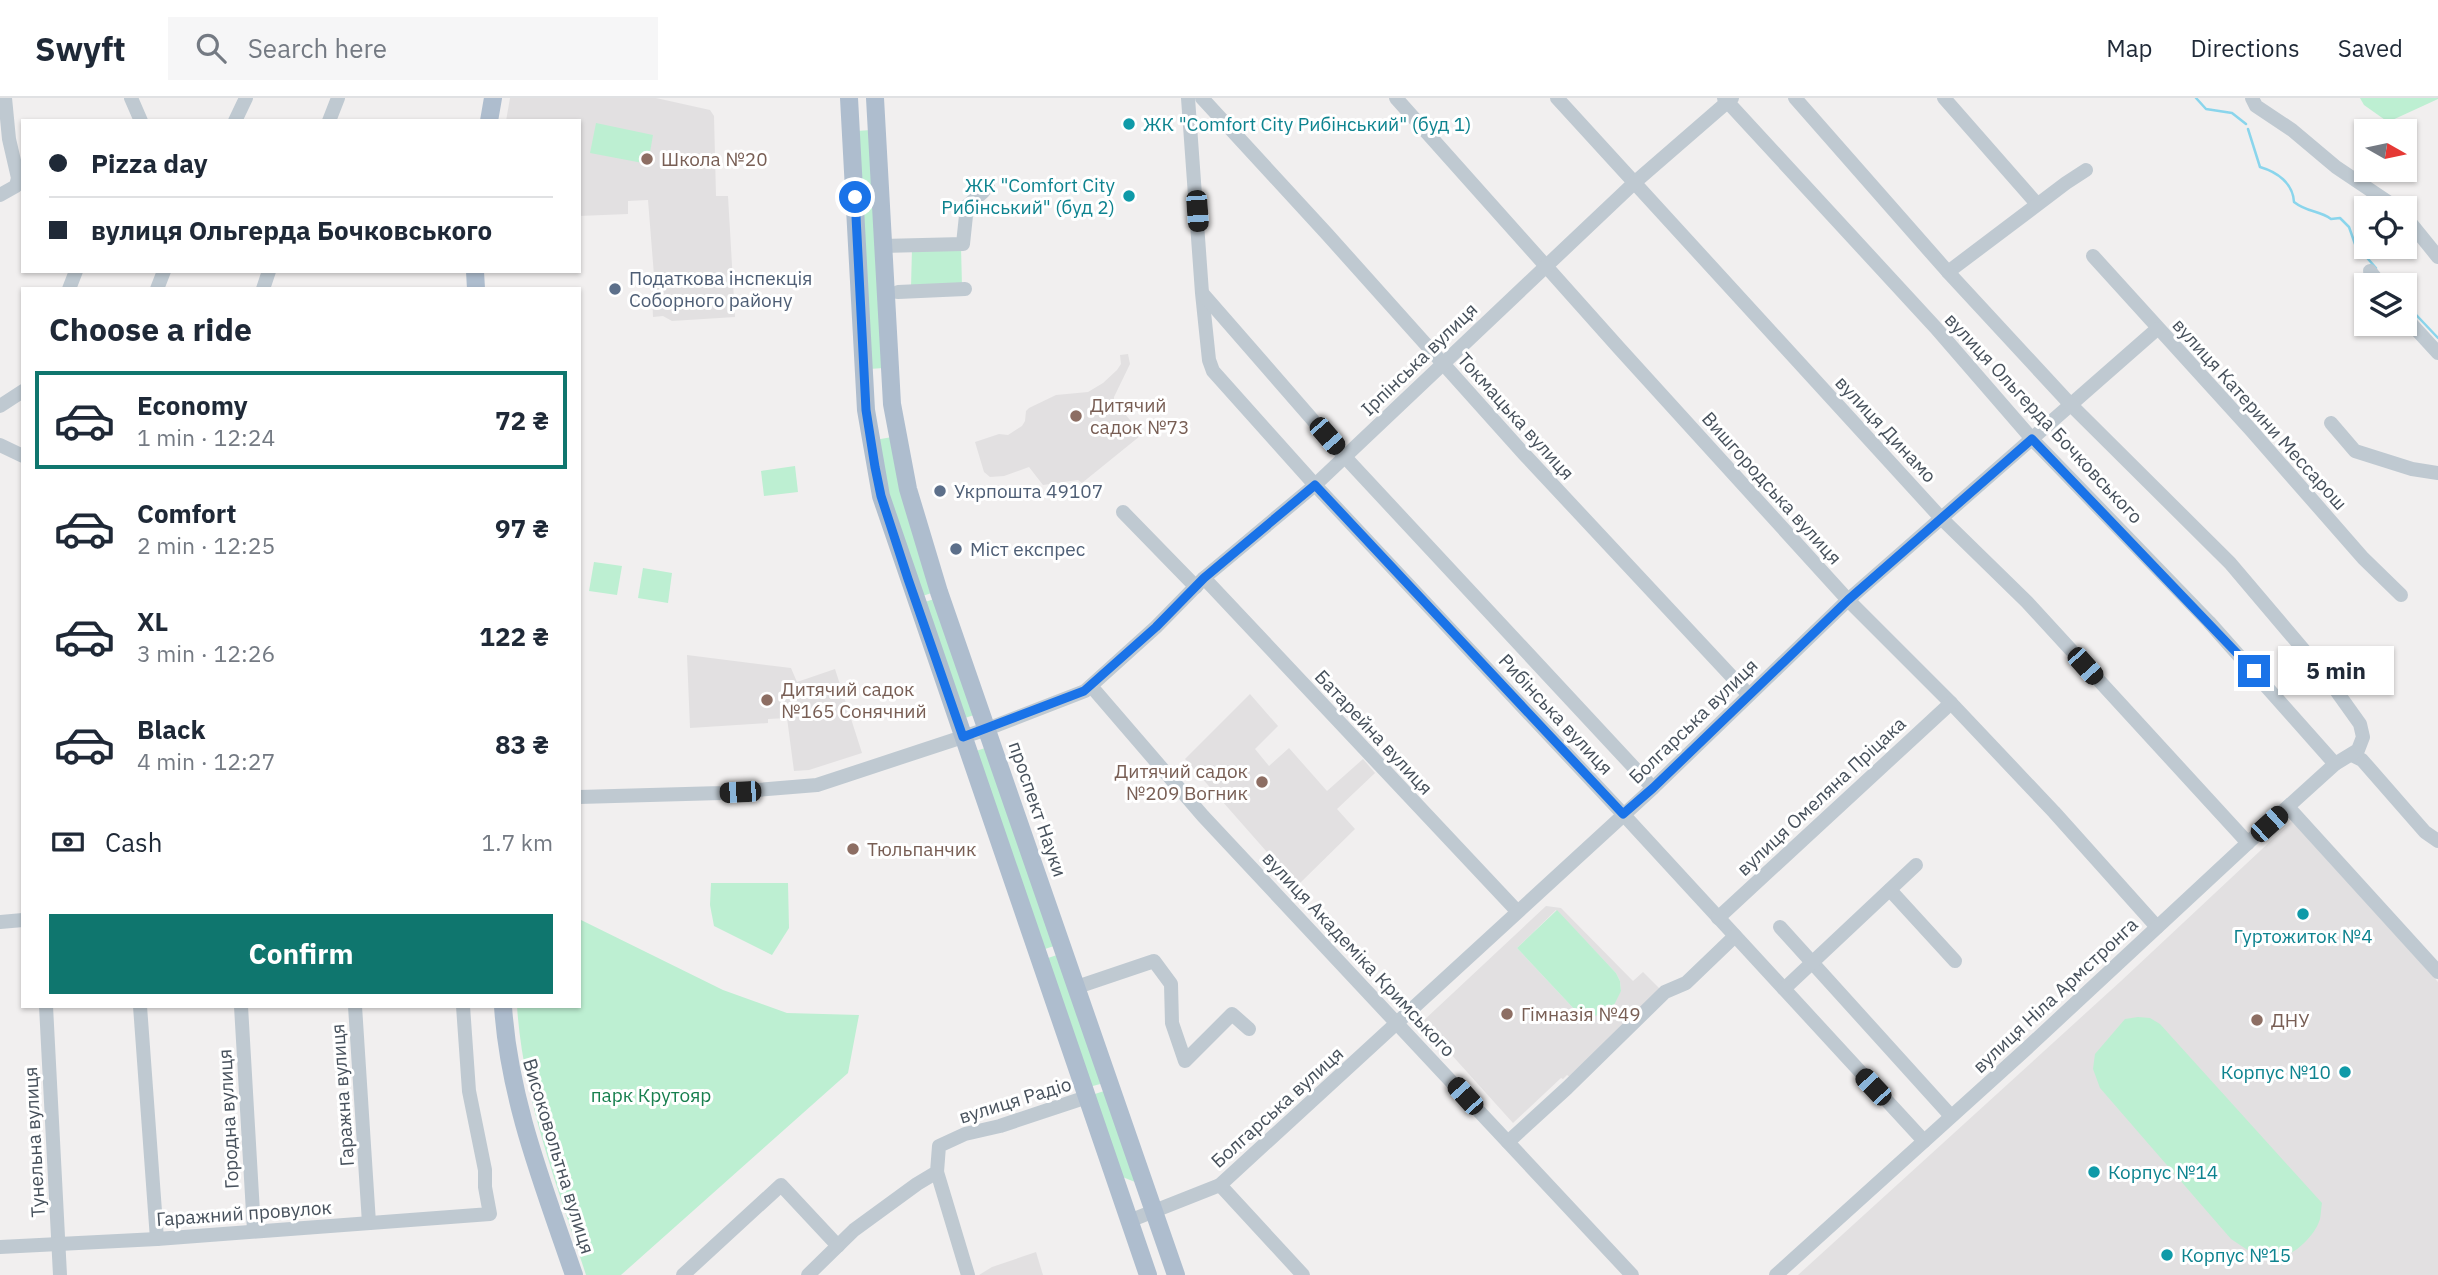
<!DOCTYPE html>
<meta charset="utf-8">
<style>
body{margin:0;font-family:"IBM Plex Sans",sans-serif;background:#f6f6f7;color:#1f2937;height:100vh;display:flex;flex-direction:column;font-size:26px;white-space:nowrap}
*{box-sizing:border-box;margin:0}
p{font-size:23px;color:#747a83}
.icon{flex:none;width:38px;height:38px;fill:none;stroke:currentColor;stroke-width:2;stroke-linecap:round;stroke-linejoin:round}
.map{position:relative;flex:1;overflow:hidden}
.panel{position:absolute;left:21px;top:189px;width:560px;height:721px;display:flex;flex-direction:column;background:#fff;border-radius:0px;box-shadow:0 2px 5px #0004}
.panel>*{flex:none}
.banner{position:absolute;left:21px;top:21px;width:560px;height:154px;border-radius:0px;box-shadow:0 2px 5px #0004;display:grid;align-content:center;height:154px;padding:0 28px;background:#fff}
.needle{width:46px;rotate:99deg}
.fabs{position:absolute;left:2354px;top:21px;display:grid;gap:14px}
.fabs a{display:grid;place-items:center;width:63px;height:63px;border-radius:0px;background:#fff;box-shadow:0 2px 5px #0004;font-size:35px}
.end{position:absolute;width:32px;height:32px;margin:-16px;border:9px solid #1a73e8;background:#fff;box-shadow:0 0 0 4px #fff}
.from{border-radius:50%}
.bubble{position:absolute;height:49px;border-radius:0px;background:#fff;box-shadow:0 2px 5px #0004;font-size:23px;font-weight:700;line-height:49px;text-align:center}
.car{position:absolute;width:21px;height:42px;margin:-21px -10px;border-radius:9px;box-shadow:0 0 5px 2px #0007;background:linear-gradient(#222 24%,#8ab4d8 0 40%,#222 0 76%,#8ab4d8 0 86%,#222 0)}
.banner b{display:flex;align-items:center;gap:24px;height:66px;font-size:26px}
.banner b+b{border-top:2px solid #e0e1e3}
.banner i{width:18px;height:18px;background:#1f2937}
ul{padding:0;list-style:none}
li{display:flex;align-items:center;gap:21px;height:98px;margin:0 14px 10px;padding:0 14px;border:4px solid transparent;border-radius:0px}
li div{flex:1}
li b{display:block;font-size:26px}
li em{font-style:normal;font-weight:700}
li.active{border-color:#0f766e}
li>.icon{width:63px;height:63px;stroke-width:1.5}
h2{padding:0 28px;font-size:32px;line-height:84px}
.pay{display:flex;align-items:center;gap:18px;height:77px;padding:0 28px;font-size:26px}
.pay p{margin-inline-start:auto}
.action{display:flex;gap:14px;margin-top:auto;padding:14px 28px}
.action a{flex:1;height:80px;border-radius:0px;background:#0f766e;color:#fff;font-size:28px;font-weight:700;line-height:80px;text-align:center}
header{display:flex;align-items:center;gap:42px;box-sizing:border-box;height:98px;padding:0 35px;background:#fff;border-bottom:2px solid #e0e1e3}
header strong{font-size:33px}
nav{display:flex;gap:38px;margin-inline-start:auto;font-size:24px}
.search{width:490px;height:63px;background:#f6f6f7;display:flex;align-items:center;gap:18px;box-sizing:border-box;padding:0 24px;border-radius:0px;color:#747a83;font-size:26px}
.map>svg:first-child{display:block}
.education{fill:#e2e0e1;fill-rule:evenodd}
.green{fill:#bdefd2}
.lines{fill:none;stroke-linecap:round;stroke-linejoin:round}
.stream{stroke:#8ad5ec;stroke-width:2.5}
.minor{stroke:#bfc9d1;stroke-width:14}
.major{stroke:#aebdce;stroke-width:18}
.route{stroke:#1a73e8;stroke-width:9}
.culture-dot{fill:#0f9aa8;stroke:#fff;stroke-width:2.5}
.education-dot{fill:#8d6e63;stroke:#fff;stroke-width:2.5}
.service-dot{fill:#5c6f8a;stroke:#fff;stroke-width:2.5}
.labels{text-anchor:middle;stroke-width:6;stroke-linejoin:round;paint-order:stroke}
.culture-label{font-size:19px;fill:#0d838f;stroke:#fff;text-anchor:start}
.education-label{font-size:19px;fill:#785e54;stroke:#fff;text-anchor:start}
.service-label{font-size:19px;fill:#4e5e75;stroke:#fff;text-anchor:start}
.street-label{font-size:19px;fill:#47515c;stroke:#fff}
.park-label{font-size:19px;fill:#177f4e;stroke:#fff}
</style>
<header>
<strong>Swyft</strong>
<div class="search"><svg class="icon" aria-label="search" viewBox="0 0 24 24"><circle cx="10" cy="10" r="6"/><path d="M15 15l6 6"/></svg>Search here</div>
<nav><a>Map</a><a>Directions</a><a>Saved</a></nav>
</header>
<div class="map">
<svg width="2438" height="1177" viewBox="0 0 2438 1177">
<rect width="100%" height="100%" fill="#f1efef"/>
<g class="education">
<path d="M 510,0 L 656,0 L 710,12 L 714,18 L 716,98 L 728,98 L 735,219 L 672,223 L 663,218 L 653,219 L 652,193 L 655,190 L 648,102 L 628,103 L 628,116 L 579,118 L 579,23 L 506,23 Z"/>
<path d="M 1128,256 L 1130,266 L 1114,299 L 1114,303 L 1141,335 L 1140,338 L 1082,385 L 1078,382 L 1043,387 L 1029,369 L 1004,378 L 990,379 L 984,374 L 975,344 L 999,336 L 1008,337 L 1022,328 L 1025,323 L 1026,313 L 1029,310 L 1056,297 L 1088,294 L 1103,285 L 1117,272 L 1121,266 L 1120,257 Z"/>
<path d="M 687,557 L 791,570 L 797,584 L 835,571 L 862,655 L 809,672 L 794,673 L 787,620 L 768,621 L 768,625 L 690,630 Z"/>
<path d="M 1250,596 L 1278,628 L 1255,651 L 1269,668 L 1289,650 L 1327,693 L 1363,661 L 1375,675 L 1337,711 L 1355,731 L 1297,788 L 1185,661 Z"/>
<path d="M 2293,722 L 2438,884 L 2438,1177 L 1798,1177 L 2121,883 Z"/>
<path d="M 1546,808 L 1561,810 L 1633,883 L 1643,874 L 1661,892 L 1570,979 L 1567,977 L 1563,981 L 1561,980 L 1513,1025 L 1422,924 ZM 1556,812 L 1616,875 L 1620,883 L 1621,893 L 1576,913 L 1517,850 Z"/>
<path d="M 1036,1154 L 1043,1177 L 979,1177 L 992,1169 Z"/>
</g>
<g class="green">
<path d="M 2360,0 L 2438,0 L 2438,1 L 2388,24 L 2364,7 Z"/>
<path d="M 596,25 L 653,37 L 648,66 L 590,55 Z"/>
<path d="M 871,32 L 884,270 L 869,271 L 857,33 Z"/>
<path d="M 961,149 L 962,188 L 911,190 L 912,150 Z"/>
<path d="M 892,339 L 935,494 L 919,499 L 886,397 L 875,342 Z"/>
<path d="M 795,368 L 798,394 L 764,398 L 761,373 Z"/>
<path d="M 594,464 L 622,468 L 617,497 L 589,493 Z"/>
<path d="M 643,470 L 672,475 L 668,505 L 638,500 Z"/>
<path d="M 937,500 L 977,616 L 962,621 L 922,505 Z"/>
<path d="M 988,649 L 1057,847 L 1042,852 L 973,654 Z"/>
<path d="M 711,785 L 788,785 L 789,830 L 772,857 L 714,828 L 710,807 Z"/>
<path d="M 1557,812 L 1616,875 L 1620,883 L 1621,893 L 1613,909 L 1604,916 L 1594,918 L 1585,917 L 1576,913 L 1517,850 Z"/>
<path d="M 579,821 L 723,892 L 787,915 L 859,917 L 848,975 L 621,1177 L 586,1177 C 558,1089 523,1001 517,908 L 579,908 Z"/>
<path d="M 1060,856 L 1104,985 L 1089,989 L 1045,861 Z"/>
<path d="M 2138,919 L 2150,920 L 2160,926 L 2322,1105 C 2321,1110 2321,1116 2320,1121 C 2314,1141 2286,1166 2265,1160 C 2253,1157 2242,1148 2231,1141 L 2100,990 L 2093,971 L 2095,956 L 2125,921 Z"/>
<path d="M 1107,992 L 1140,1086 L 1120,1078 L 1092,997 Z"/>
</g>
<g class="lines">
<g class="stream">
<path d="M 2196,0 L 2206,11 L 2232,15 L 2246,26"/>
<path d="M 2248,31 L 2260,69 C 2277,74 2293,85 2294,104 C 2308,115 2319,112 2331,121 L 2340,120 L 2349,129 L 2355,146 L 2376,170"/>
<path d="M 2387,184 L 2390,187"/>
<path d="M 2404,204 L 2438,240"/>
</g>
<g class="minor">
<path d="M 131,0 L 141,23"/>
<path d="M 1188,0 L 1202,195 L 1209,262 L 1213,273 L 1315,387 L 1623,716 L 1924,1043"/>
<path d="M 1202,0 L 1327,136 L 1525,357 L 1748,596"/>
<path d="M 1396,0 L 1619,250 L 1848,502 L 1951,605 L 2054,714 L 2157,829"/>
<path d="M 1557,0 L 1941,420 L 2027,504 L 2248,745"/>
<path d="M 1724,0 L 1935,229 L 2032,341 L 2209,524 L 2335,666"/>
<path d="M 1944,0 L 2037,106"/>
<path d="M 2252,0 L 2256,8 L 2292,32 L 2336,69 L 2397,110"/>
<path d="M 235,23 L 246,0"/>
<path d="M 329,23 L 338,0"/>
<path d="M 0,97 L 16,88 L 18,80 L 9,41 L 5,0"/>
<path d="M 2404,117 L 2438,159"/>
<path d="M 882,148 L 963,146 L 967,108 L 983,94 L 988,87"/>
<path d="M 2093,158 L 2251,332 L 2363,460 L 2401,497"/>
<path d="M 2370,173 L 2381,187"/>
<path d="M 1948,174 L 2066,85 L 2086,72"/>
<path d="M 69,191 L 76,173"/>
<path d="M 157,191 L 164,173"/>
<path d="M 263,191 L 269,173"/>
<path d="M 898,194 L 965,191"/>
<path d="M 1203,196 L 1345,359 L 1653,690"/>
<path d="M 2404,218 L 2438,255"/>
<path d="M 0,308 L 23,293"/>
<path d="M 2331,325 L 2355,353 L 2412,371 L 2438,375"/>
<path d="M 0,347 L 23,358"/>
<path d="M 1123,414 L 1196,489"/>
<path d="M 1204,480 L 1517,813"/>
<path d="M 1091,588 L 1203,718 L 1632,1177"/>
<path d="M 2352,657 L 2362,662 L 2425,734 L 2438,743"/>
<path d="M 579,699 L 721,695 L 817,687 L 987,631 L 1085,593 L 1156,529 L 1204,480 L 1315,387 L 1634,85 L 1732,0"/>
<path d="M 2288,709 L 2438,874"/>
<path d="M 1890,792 L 1955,863"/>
<path d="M 1718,820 L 1951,605"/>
<path d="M 0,824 L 23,822"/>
<path d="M 1780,829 L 1951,1018"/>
<path d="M 1077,889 L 1154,863 L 1171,886 L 1172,925 L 1185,963 L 1232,916 L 1249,931"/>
<path d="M 1784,891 L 1916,767"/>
<path d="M 46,908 L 60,1177"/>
<path d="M 140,908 L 157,1141"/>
<path d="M 241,908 L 254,1132"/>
<path d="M 355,908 L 369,1125"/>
<path d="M 1508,1044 L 1567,990 L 1665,894 L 1686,885 L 1735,838"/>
<path d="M 937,1074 L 968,1177"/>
<path d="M 1220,1087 L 1303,1177"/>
<path d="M 1129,1123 L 1220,1087 L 1653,690 L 1848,502 L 2157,231"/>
<path d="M 0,1149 L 157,1141 L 490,1116 L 485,1089 L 485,1072 L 469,993 L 463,908"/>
<path d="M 683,1177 L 781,1087 L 838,1148"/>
<path d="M 808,1177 L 854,1132 L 917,1086 L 937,1074 L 939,1048 L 965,1036 L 1000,1028 L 1087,999"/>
<path d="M 1776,1177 L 2025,952 L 2251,742 L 2335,666 L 2358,652 L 2363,639 L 2360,626 L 2325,577 L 2230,465 L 2071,307 L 1948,174 L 1795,0"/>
</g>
<g class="major">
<path d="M 849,0 L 866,312 L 881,398 L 1148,1177"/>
<path d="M 875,0 L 892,306 L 908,391 L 939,494 L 1176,1177"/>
<path d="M 489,23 L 493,0"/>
<path d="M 475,173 L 476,191"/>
<path d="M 503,908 C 509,1002 544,1089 574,1177"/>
</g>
</g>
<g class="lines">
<path class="route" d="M 855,99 L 866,312 L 875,369 L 881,398 L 908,481 L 963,639 L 1084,593 L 1156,529 L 1204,480 L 1315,387 L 1623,716 L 1653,690 L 1848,502 L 2032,341 L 2254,573"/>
</g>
<g class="culture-dot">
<circle cx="1129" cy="26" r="7"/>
<circle cx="1129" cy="98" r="7"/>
<circle cx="2303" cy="816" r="7"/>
<circle cx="2345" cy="974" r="7"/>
<circle cx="2094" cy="1074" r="7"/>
<circle cx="2167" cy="1157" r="7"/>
</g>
<g class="education-dot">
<circle cx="647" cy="61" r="7"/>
<circle cx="1076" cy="318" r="7"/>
<circle cx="767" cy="602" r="7"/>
<circle cx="1262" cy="684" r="7"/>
<circle cx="853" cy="751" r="7"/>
<circle cx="1507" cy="916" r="7"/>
<circle cx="2257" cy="922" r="7"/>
</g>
<g class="service-dot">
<circle cx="615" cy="191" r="7"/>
<circle cx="940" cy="393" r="7"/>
<circle cx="956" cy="451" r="7"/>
</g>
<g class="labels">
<g class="culture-label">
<text x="1143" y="33">ЖК "Comfort City Рибінський" (буд 1)</text>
<text x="1115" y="94" text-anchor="end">ЖК "Comfort City<tspan x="1115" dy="22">Рибінський" (буд 2)</tspan></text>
<text x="2303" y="845" text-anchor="middle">Гуртожиток №4</text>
<text x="2331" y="981" text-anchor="end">Корпус №10</text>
<text x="2108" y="1081">Корпус №14</text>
<text x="2181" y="1164">Корпус №15</text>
</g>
<g class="education-label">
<text x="661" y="68">Школа №20</text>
<text x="1090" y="314">Дитячий<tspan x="1090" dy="22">садок №73</tspan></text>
<text x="781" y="598">Дитячий садок<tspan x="781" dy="22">№165 Сонячний</tspan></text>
<text x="1248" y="680" text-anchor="end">Дитячий садок<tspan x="1248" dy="22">№209 Вогник</tspan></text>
<text x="867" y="758">Тюльпанчик</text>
<text x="1521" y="923">Гімназія №49</text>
<text x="2271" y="929">ДНУ</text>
</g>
<g class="service-label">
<text x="629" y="187">Податкова інспекція<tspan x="629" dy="22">Соборного району</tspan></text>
<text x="954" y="400">Укрпошта 49107</text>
<text x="970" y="458">Міст експрес</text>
</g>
<g class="street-label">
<text transform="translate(1419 261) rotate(-44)" y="7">Ірпінська вулиця</text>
<text transform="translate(2260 316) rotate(48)" y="7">вулиця Катерини Мессарош</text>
<text transform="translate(1516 318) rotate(48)" y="7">Токмацька вулиця</text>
<text transform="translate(2044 320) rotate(47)" y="7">вулиця Ольгерда Бочковського</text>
<text transform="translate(1886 331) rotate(47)" y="7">вулиця Динамо</text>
<text transform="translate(1772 390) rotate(48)" y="7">Вишгородська вулиця</text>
<text transform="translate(1556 616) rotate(47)" y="7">Рибінська вулиця</text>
<text transform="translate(1693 623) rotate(-44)" y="7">Болгарська вулиця</text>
<text transform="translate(1374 634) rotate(47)" y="7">Батарейна вулиця</text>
<text transform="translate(1821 698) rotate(-43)" y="7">вулиця Омеляна Пріцака</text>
<text transform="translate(1038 711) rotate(71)" y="7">проспект Науки</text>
<text transform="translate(1359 856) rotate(47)" y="7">вулиця Академіка Кримського</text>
<text transform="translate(2055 897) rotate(-43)" y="7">вулиця Ніла Армстронга</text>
<text transform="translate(342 997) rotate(-94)" y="7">Гаражна вулиця</text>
<text transform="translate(1015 1002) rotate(-17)" y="7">вулиця Радіо</text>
<text transform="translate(1277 1009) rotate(-42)" y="7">Болгарська вулиця</text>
<text transform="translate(228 1021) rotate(-93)" y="7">Городна вулиця</text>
<text transform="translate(34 1044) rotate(-93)" y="7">Тунельна вулиця</text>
<text transform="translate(559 1058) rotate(73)" y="7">Високовольтна вулиця</text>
<text transform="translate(244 1115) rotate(-4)" y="7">Гаражний провулок</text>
</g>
<g class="park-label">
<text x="651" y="1004">парк Крутояр</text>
</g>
</g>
</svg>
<div class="fabs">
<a><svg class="needle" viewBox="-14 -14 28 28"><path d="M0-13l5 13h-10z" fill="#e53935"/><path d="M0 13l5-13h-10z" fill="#747a83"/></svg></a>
<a><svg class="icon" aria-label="locate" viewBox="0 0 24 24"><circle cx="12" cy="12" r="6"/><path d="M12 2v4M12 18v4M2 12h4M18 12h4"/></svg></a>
<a><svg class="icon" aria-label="layers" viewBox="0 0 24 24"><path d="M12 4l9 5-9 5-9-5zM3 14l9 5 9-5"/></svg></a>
</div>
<i class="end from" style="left:855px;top:99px"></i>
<i class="end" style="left:2254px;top:573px"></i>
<div class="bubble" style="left:2278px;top:548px;width:116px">5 min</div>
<i class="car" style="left:1197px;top:113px;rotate:176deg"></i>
<i class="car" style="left:1327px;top:338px;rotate:139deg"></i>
<i class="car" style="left:2085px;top:568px;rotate:138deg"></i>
<i class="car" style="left:740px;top:694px;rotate:267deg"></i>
<i class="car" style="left:2269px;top:726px;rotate:48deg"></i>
<i class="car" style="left:1873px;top:989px;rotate:317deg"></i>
<i class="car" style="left:1465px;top:998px;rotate:318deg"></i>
<div class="banner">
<b><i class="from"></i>Pizza day</b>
<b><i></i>вулиця Ольгерда Бочковського</b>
</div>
<section class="panel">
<h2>Choose a ride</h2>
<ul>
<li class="active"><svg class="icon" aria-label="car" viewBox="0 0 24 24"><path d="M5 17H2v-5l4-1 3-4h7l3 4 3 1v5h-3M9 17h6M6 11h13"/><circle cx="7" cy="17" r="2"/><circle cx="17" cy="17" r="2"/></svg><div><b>Economy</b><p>1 min · 12:24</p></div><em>72 ₴</em></li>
<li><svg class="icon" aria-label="car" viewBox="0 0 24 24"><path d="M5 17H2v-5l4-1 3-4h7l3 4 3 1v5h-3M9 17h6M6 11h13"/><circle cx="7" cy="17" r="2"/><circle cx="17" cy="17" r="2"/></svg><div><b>Comfort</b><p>2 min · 12:25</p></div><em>97 ₴</em></li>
<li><svg class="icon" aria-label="car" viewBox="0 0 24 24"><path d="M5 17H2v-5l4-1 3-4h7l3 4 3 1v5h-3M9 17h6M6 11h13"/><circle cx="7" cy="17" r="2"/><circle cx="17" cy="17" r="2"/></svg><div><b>XL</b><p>3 min · 12:26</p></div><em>122 ₴</em></li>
<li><svg class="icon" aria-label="car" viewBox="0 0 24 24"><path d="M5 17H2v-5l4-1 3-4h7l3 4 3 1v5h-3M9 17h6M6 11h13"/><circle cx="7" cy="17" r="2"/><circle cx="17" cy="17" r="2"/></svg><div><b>Black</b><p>4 min · 12:27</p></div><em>83 ₴</em></li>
</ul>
<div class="pay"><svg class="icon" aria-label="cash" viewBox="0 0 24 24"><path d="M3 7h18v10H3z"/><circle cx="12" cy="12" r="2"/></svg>Cash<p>1.7 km</p></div>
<div class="action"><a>Confirm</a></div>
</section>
</div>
